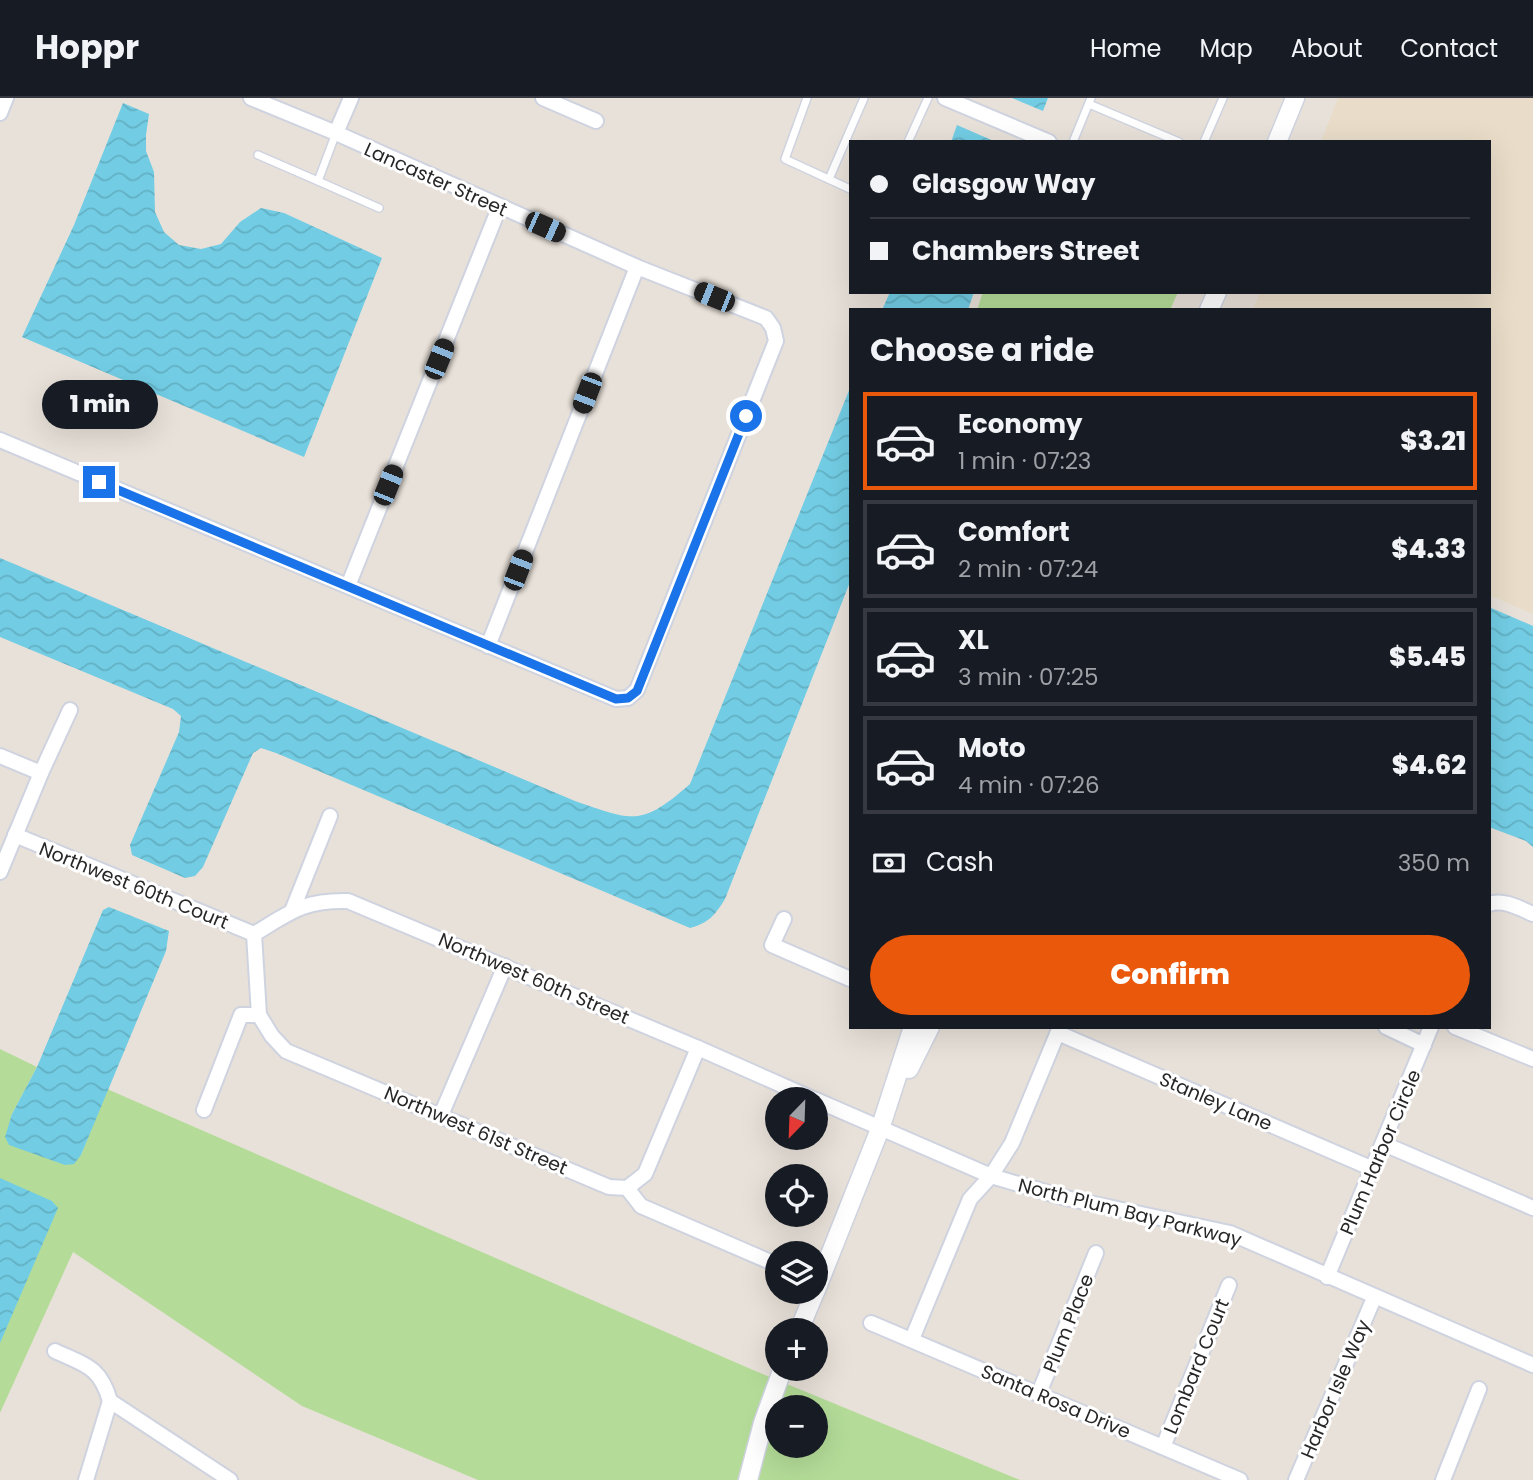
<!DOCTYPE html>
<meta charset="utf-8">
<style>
body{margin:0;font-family:Poppins,sans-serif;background:#20242c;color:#f1f3f6;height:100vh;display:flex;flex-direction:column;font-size:26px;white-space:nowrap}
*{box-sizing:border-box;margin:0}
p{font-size:23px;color:#9ea1a6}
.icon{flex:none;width:38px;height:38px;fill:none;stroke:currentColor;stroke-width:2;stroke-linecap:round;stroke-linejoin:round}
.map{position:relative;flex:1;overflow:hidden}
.drawer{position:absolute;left:849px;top:210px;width:642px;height:721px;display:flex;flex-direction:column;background:#171b24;border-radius:0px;box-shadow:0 7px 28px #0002}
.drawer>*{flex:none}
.top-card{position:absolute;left:849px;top:42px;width:642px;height:154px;border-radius:0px;box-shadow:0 7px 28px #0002;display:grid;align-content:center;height:154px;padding:0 21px;background:#171b24}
.needle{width:46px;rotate:203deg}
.buttons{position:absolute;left:765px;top:989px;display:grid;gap:14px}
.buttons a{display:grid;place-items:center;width:63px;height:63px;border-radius:50%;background:#171b24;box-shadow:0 7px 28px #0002;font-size:35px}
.end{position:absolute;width:32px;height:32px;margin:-16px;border:9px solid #1a73e8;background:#fff;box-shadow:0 0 0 4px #fff}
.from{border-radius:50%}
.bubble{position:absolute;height:49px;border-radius:24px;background:#171b24;box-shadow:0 7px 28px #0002;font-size:23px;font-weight:800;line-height:49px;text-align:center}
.car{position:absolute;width:21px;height:42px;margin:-21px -10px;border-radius:9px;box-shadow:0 0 5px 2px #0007;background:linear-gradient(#222 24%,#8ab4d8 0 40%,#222 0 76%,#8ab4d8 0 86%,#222 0)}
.top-card b{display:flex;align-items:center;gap:24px;height:66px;font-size:26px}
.top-card b+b{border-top:2px solid #363941}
.top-card i{width:18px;height:18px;background:#f1f3f6}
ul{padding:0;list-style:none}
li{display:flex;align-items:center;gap:21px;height:98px;margin:0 14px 10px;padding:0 7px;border:4px solid #363941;border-radius:0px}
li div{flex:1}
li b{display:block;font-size:26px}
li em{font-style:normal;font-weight:800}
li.active{border-color:#ea580c}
li>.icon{width:63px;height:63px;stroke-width:1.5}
h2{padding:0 21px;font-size:32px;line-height:84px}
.pay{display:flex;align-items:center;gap:18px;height:77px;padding:0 21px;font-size:26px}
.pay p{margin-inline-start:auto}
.primary-button{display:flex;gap:14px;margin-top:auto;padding:14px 21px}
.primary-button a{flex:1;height:80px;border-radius:42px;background:#ea580c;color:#fff;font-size:28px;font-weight:800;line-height:80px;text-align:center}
header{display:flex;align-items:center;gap:42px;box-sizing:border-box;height:98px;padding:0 35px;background:#171b24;border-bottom:2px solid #363941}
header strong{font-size:33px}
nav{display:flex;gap:38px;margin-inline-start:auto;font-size:24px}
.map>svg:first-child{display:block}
.education{fill:#e9ddc9}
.grass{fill:#b4dc98;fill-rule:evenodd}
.water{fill:url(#water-waves)}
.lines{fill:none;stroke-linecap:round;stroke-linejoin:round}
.service-casing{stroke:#ced3df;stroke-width:10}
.minor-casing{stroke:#ced3df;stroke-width:18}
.tertiary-casing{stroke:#ced3df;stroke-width:21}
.service{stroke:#fff;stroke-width:7}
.minor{stroke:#fff;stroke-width:14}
.tertiary{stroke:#fff;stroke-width:18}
.route{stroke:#1a73e8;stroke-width:9}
.labels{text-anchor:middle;stroke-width:6;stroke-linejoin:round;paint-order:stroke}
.street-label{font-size:19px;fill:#272727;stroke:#fff}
</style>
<header>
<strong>Hoppr</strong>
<nav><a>Home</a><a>Map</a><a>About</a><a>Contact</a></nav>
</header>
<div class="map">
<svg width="1533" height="1382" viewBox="0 0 1533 1382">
<defs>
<pattern id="water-waves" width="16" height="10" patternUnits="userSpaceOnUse" patternTransform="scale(1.75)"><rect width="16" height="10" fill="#72cde4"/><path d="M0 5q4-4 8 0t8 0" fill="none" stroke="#63b0c4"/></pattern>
</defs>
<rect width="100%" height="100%" fill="#e8e1d9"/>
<path class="education" d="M 1338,0 L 1533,0 L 1533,516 L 1489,497 L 1489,212 L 1253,212 L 1260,194 L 1489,194 L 1489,44 L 1321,44 Z"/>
<g class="grass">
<path d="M 983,194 L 1178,194 L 1170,212 L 977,212 Z"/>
<path d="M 0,951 L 37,969 L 12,1016 L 81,1057 L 107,991 L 753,1272 L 1020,1382 L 478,1382 L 302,1308 L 73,1154 L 0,1315 ZM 777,1309 L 816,1309 L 816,1348 L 777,1348 Z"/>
</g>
<g class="water">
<path d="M 1012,0 L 1048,0 L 1043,13 Z"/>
<path d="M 123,5 L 149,16 L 146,37 L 146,53 L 154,74 L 155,114 L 164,134 L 179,147 L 201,151 L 221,146 L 240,124 L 261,110 L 284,115 L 382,160 L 304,359 L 22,239 L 74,127 Z"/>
<path d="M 957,27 L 996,44 L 951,44 Z"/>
<path d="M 890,194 L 974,194 L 968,212 L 882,212 Z"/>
<path d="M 850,290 L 850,484 L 725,801 C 715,817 709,825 690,830 L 276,655 L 261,650 L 253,655 L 203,769 L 195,778 L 185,780 L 132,757 L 130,747 L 179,634 L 181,618 L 173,611 L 0,539 L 0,460 L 575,703 C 633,723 641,729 690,686 Z"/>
<path d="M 1489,509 L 1533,528 L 1533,749 L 1526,743 L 1489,729 Z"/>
<path d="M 109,809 L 169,833 L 166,853 L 81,1057 L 74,1066 L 65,1067 L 9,1047 L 5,1039 L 12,1016 L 37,969 L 103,812 Z"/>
<path d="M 0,1080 L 52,1103 L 58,1110 L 0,1245 Z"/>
</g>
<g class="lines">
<defs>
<g id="service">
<path d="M 807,0 L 785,61 L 850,91"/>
<path d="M 1089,6 L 1179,44"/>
<path d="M 336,35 L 318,83 L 379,110"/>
<path d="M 908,44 L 928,0"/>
<path d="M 1073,44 L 1091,0"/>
<path d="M 1204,44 L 1223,0"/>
<path d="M 258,57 L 318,83"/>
<path d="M 829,81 L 864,0"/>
</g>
<g id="minor">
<path d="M 543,0 L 596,23"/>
<path d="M 945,0 L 1049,44"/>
<path d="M 0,15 L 6,0"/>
<path d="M 336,35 L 351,0"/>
<path d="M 0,342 L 616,601 L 628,600 L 637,592 L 776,243 L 773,230 L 766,220 L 637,169 L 336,35 L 251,0"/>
<path d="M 348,488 L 499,110"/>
<path d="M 488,548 L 637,169"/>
<path d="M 0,658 L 41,675"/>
<path d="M 15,737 L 254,836"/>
<path d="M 0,774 L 41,675 L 70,612"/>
<path d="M 1489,806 C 1504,801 1519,810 1533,816"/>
<path d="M 292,813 L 330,718"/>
<path d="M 784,821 L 772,847 L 850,881"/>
<path d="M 254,836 L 259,917 L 272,938 L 286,953 L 609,1089 L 627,1090 L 641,1108 L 775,1166"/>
<path d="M 254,836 C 291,814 303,802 348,803 L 698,950 L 813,1001"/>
<path d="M 1386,929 L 1424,947"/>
<path d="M 1455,929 L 1533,961"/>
<path d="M 1058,935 L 1373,1071"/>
<path d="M 816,1002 L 991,1078 L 1066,1100 L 1230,1135 L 1533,1267"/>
<path d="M 204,1012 L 241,917 L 259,917"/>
<path d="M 441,1017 L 505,868"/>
<path d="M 1384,1046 L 1533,1110"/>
<path d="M 627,1090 L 645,1076 L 698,950"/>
<path d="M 1327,1179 L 1431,929"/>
<path d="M 871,1225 L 1240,1382"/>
<path d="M 912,1241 L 970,1101 L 991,1078 L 1012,1045 L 1060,929"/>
<path d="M 55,1253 C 85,1267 100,1268 110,1303 L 230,1382"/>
<path d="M 1039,1295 L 1096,1155"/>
<path d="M 1163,1349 L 1229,1187"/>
<path d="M 86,1382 L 110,1303"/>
<path d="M 1296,1382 L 1374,1200"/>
<path d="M 1443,1382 L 1479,1291"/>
</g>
<g id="tertiary">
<path d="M 1277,44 L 1295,0"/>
<path d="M 1209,212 L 1217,194"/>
<path d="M 909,971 L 930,929"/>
<path d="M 816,1192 L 880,1031 L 913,929"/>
<path d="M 799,1232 L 815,1194"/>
<path d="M 748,1382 L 763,1325 L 783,1270"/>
</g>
</defs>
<use href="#service" class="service-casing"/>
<use href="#minor" class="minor-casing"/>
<use href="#tertiary" class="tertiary-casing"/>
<use href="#service" class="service"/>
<use href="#minor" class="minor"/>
<use href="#tertiary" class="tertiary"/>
</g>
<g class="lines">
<path class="route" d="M 99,384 L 616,601 L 628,600 L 637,593 L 746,318"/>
</g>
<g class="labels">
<g class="street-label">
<text transform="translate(436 81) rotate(24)" y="7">Lancaster Street</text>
<text transform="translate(134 787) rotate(22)" y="7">Northwest 60th Court</text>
<text transform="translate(534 880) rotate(23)" y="7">Northwest 60th Street</text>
<text transform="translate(1216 1003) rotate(23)" y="7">Stanley Lane</text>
<text transform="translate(476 1032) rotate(23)" y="7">Northwest 61st Street</text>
<text transform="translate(1380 1054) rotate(-67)" y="7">Plum Harbor Circle</text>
<text transform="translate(1130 1114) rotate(14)" y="7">North Plum Bay Parkway</text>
<text transform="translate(1068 1225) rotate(-68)" y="7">Plum Place</text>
<text transform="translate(1196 1268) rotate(-68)" y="7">Lombard Court</text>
<text transform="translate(1335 1291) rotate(-67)" y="7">Harbor Isle Way</text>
<text transform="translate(1056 1303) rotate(23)" y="7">Santa Rosa Drive</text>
</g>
</g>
</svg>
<div class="buttons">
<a><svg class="needle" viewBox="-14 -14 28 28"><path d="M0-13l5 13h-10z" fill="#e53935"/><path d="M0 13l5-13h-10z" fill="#9ea1a6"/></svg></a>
<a><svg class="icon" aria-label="locate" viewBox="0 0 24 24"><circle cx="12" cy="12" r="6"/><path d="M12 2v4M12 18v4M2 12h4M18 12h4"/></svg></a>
<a><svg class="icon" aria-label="layers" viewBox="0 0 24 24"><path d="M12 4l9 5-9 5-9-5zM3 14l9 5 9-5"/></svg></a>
<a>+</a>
<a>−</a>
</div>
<i class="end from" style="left:746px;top:318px"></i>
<i class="end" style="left:99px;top:384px"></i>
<div class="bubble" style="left:42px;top:282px;width:116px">1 min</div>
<i class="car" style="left:545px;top:129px;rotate:114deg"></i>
<i class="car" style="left:714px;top:199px;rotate:292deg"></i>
<i class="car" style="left:439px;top:261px;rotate:22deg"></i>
<i class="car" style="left:587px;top:295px;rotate:201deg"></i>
<i class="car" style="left:388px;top:387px;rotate:22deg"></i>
<i class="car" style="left:518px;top:472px;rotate:21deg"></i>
<div class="top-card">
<b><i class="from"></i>Glasgow Way</b>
<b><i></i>Chambers Street</b>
</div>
<section class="drawer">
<h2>Choose a ride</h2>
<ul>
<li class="active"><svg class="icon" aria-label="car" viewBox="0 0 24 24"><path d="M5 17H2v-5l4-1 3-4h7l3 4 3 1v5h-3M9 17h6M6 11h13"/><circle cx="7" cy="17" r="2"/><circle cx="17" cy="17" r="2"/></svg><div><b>Economy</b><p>1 min · 07:23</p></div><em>$3.21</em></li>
<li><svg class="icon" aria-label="car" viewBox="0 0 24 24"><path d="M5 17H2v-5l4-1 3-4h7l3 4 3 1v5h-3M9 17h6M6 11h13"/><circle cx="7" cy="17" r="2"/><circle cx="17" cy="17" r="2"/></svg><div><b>Comfort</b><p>2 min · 07:24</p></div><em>$4.33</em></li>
<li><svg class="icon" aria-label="car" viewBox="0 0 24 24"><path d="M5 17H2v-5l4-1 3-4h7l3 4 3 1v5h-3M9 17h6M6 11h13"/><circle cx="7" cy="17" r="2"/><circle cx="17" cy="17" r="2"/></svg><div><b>XL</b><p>3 min · 07:25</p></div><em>$5.45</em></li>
<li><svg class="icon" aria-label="car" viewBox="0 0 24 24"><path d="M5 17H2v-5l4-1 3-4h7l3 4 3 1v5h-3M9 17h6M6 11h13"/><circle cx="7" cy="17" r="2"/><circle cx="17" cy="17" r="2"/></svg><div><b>Moto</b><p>4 min · 07:26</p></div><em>$4.62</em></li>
</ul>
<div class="pay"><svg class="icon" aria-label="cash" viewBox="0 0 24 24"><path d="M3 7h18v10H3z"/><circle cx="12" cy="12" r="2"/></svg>Cash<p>350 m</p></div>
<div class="primary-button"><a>Confirm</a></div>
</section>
</div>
